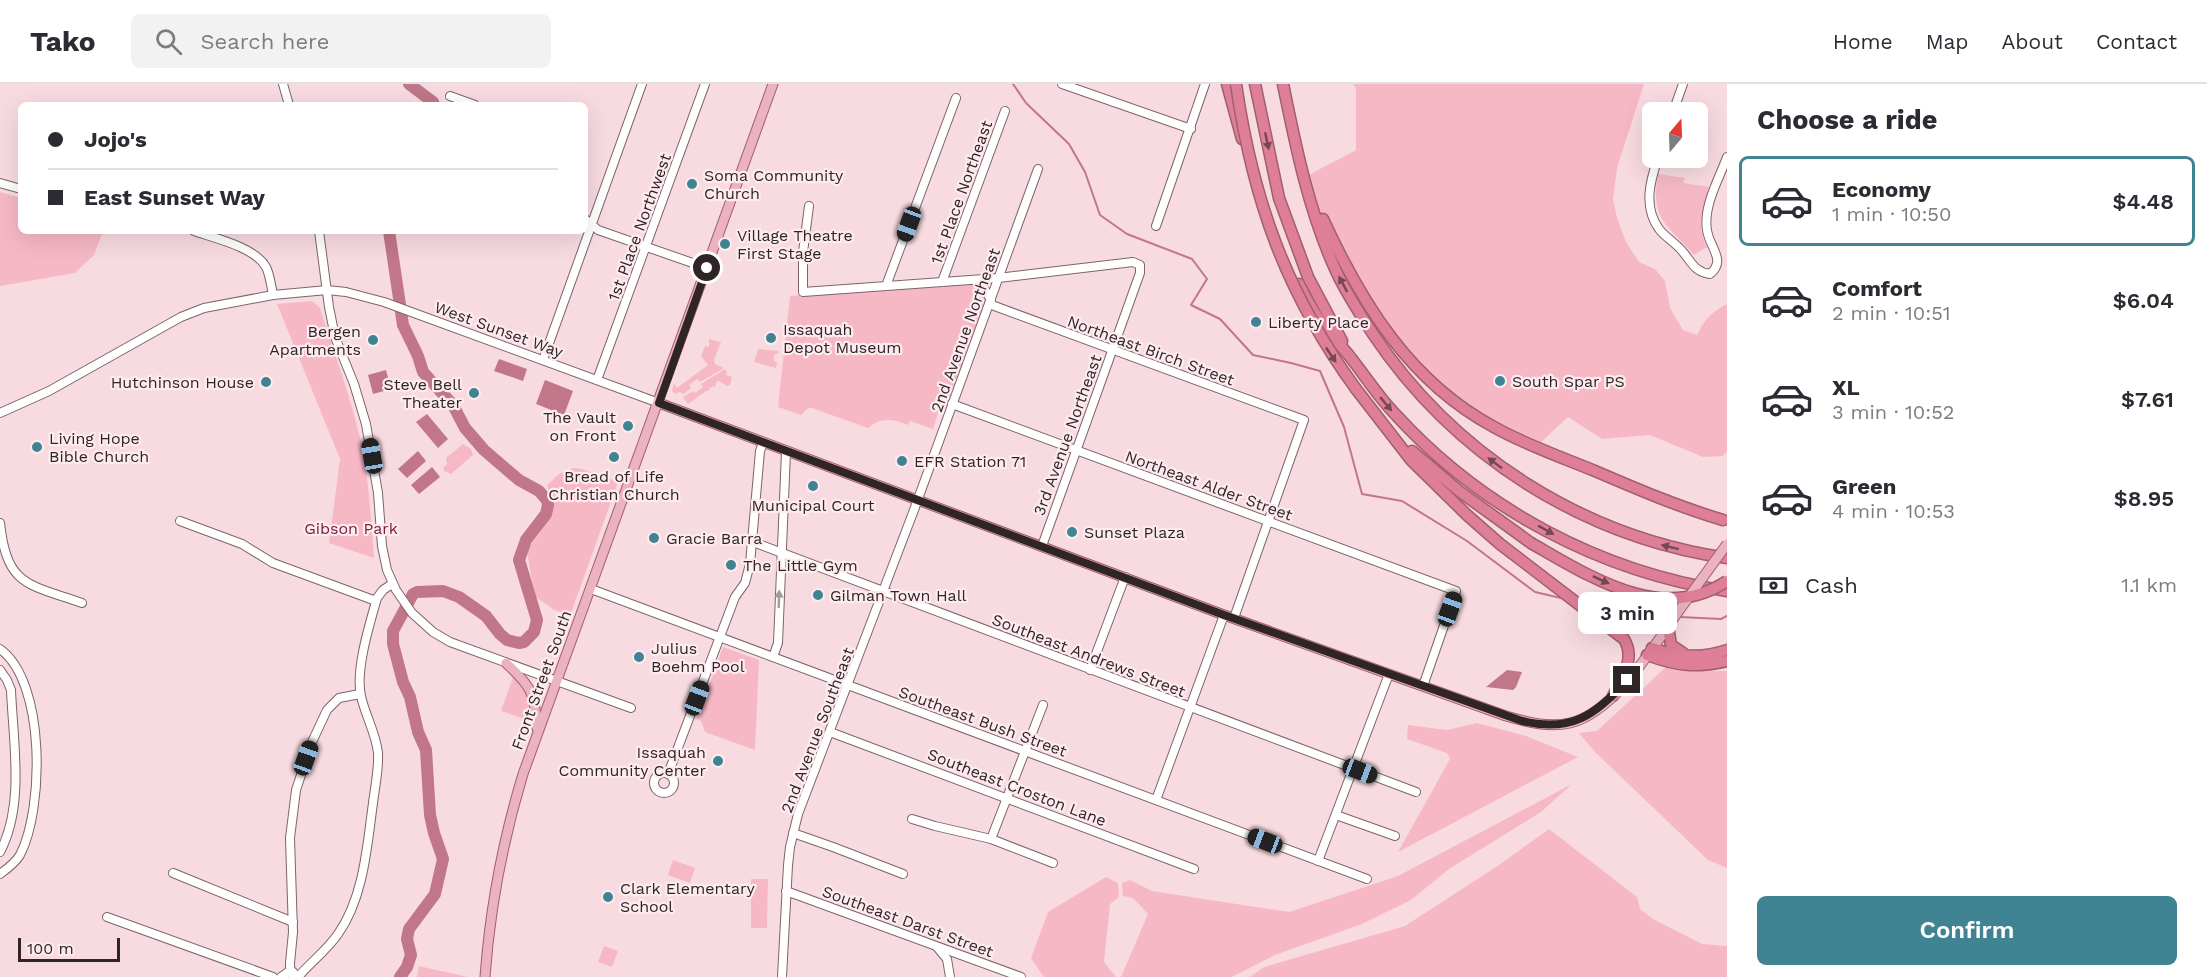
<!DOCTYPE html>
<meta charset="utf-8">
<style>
body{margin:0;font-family:"Work Sans",sans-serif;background:#f2f2f3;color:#2b2b33;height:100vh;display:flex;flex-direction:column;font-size:22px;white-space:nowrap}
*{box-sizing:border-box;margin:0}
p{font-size:20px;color:#7c7c81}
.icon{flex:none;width:33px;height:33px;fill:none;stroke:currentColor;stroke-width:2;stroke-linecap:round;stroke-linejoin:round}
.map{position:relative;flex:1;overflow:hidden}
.sheet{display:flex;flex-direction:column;background:#fff;width:480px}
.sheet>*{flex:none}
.hud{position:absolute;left:18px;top:18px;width:570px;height:132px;border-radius:9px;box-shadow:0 6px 24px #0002;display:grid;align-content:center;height:132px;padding:0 30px;background:#fff}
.needle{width:39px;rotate:19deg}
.tools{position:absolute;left:1642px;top:18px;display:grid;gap:12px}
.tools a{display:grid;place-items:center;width:66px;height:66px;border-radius:9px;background:#fff;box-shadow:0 6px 24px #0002;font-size:30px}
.scale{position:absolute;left:18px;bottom:15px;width:102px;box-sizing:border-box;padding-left:6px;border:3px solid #2f2527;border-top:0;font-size:16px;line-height:21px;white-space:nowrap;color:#2f2527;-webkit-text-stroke:4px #fdebef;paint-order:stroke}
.end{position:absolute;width:27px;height:27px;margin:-14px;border:8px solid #2f2527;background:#fff;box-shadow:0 0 0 3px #fff}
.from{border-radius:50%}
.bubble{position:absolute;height:42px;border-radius:9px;background:#fff;box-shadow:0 6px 24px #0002;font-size:20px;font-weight:600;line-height:42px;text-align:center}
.car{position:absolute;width:18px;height:36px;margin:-18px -9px;border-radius:8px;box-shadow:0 0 4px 2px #0007;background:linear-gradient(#222 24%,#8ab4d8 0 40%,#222 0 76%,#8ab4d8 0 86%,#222 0)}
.hud b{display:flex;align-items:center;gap:21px;height:57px;font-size:22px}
.hud b+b{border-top:2px solid #e1e1e2}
.hud i{width:15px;height:15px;background:#2b2b33}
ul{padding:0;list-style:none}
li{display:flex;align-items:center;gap:18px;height:90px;margin:0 12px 9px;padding:0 18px;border:3px solid transparent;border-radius:9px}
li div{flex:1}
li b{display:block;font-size:22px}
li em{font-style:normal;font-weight:600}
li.on{border-color:#408493}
li>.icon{width:54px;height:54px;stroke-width:1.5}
h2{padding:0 30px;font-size:27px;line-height:72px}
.pay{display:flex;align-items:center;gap:15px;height:66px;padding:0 30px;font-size:22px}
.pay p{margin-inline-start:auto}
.primary-button{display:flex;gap:12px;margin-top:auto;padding:12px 30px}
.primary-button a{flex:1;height:69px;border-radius:9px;background:#408493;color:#fff;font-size:24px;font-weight:600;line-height:69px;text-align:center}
header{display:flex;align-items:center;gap:36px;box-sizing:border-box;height:84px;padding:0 30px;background:#fff;border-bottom:2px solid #e1e1e2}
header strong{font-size:28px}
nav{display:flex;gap:33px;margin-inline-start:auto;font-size:21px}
.search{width:420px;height:54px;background:#f2f2f3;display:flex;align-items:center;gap:15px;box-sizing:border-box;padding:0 21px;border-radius:9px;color:#7c7c81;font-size:22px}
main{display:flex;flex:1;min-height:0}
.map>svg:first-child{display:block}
.green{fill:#f7b8c6}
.water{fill:#c17689}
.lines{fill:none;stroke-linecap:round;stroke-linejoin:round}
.stream{stroke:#c17689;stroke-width:2}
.river{stroke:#c17689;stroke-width:12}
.minor-casing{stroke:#7d6469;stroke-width:10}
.major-casing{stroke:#a15f70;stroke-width:11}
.highway-casing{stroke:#a15f70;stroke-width:13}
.minor{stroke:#fff;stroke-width:8}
.major{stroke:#ebb2c1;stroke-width:9}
.highway{stroke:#de7e97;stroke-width:10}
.major-bridge-casing{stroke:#a15f70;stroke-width:11;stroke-linecap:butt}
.highway-bridge-casing{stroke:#a15f70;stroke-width:13;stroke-linecap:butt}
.major-bridge{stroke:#ebb2c1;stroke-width:9}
.highway-bridge{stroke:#de7e97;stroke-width:10}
.oneway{fill:#754954}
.oneway2{fill:#a19d9e}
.route{stroke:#2f2527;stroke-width:8}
.poi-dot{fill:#408493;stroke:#fdebef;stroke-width:2}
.labels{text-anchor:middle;stroke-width:4.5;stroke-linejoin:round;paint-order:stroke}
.poi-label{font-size:16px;fill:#2f2527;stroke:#fdebef;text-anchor:start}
.street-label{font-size:16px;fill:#2f2527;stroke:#fdebef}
.park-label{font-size:16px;fill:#7a203f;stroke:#fdebef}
</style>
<header>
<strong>Tako</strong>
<div class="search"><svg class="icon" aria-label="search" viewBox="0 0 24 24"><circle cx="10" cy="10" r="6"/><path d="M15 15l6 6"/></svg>Search here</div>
<nav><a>Home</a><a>Map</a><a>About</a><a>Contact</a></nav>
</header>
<main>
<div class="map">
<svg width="1727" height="893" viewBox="0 0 1727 893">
<rect width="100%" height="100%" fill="#f8dbe1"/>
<g class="green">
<path d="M 1353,0 L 1644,0 L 1617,84 L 1613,115 L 1617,134 L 1626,158 L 1639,178 L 1655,185 L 1665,197 L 1670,224 L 1683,246 L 1697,251 C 1703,237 1714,226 1727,220 L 1727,368 L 1722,372 L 1703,373 L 1650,351 L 1602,355 L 1568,333 L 1541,358 C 1477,330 1440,305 1395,252 C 1387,241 1376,231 1369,220 C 1344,180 1323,137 1303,94 L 1356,66 L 1356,4 Z"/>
<path d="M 1658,90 L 1685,94 L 1683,99 L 1709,103 C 1702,125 1696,141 1707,163 L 1694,171 C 1667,140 1650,136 1658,90 Z"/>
<path d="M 0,108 L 21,114 L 21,147 L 103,147 L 94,171 L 75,189 L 0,202 Z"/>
<path d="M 930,200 L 975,200 L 985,211 L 986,216 L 945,328 L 938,329 L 933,345 L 910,337 L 908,341 C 892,335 882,333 868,344 L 812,324 L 808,324 L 801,331 L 778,323 L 790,212 Z"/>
<path d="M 312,217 L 320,224 C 334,269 351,313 361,358 C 369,396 371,435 374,474 L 329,459 L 340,375 L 277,220 Z"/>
<path d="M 709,255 L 721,258 L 714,276 L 715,280 L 724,284 L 700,298 L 697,295 L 689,301 L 691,304 L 684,310 L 679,308 L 675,310 L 672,307 L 674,299 L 677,304 L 708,281 L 701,272 L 705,262 L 709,263 Z"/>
<path d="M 758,265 L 778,267 L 778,269 L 774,271 L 774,277 L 777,278 L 776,284 L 754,278 Z"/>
<path d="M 725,285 L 727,288 L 726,291 L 732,293 L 730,301 L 727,302 L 719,297 L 716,298 L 715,303 L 712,302 L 708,307 L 706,307 L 688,320 L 683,313 L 693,307 L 695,309 L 703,303 L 701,300 Z"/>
<path d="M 463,360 L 471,365 L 473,371 L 451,390 L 444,387 L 443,384 L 447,380 L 446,374 Z"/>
<path d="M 573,384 L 582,385 L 618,398 L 570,532 L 553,525 L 534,512 L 527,466 C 536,454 553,434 553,419 C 554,411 548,408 547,401 L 559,390 Z"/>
<path d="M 723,563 L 759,576 L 755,666 L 705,648 L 701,637 L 697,635 Z"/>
<path d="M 1667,582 L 1686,586 L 1727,587 L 1727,784 L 1708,776 L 1595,668 L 1579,649 L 1597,647 Z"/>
<path d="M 513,593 L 528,612 L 530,637 L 501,627 Z"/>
<path d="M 1477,639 L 1526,652 L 1578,673 L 1398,768 L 1450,675 L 1447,669 L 1407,655 L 1408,641 L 1447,646 Z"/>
<path d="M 1572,700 L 1541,728 L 1449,785 L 1411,816 L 1362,840 L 1275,871 L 1232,893 L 1121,893 L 1148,830 L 1133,814 L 1123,812 L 1122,799 L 1130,796 L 1152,807 L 1289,828 L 1398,792 Z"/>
<path d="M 1549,745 L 1637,813 L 1640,825 L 1653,835 L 1702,860 L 1727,862 L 1727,893 L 1250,893 L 1264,883 L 1405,842 L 1499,781 Z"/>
<path d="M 673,776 L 695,784 L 690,799 L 668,791 Z"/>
<path d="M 1106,793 L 1118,799 L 1119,813 L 1110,820 L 1104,878 L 1116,893 L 1044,893 L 1031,874 L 1048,828 Z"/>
<path d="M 751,795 L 768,795 L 767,844 L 751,844 Z"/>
<path d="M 604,862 L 618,867 L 612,883 L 598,878 Z"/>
<path d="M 419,882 L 468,893 L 417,893 Z"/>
</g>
<g class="water">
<path d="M 499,275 L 527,285 L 523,297 L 494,287 Z"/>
<path d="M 386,286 L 391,305 L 373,310 L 368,291 Z"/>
<path d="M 545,296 L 573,307 L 564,331 L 536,320 Z"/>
<path d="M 427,330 L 448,355 L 438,364 L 416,338 Z"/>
<path d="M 418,367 L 426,377 L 407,394 L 398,385 Z"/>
<path d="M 432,383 L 440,393 L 419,410 L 411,401 Z"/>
<path d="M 1507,586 L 1522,588 L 1516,603 L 1513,606 L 1486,603 Z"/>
</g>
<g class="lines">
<g class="stream">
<path d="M 1013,0 L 1026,19 L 1069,60 L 1085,88 L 1100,131 L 1127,150 L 1192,175 L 1207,195 L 1191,221 L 1220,235 L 1253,271 L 1291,279 L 1320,287 L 1344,343 L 1362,410 L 1402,417 L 1467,457 L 1535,508 L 1565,515"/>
<path d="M 1585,520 L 1629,531 L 1671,533"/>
<path d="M 1680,533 L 1721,535 L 1727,532"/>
</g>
<g class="river">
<path d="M 409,0 L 433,18 L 434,21"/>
<path d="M 389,147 L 403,241 L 418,272 L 423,288 L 453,321 L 465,344 L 484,366 L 519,396 L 539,407 L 547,416 L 548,421 L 546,430 L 526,456 L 519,476 L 537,536 L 534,548 L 524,558 L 519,559 L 507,556 L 500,550 L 486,532 L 459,513 L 443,507 L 417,508 L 413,510 L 393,547 L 393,560 L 403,598 L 410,613 L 418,648 L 426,666 L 430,731 L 434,749 L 443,775 L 435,810 L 409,845 L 407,855 L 411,871 L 407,883 L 400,893"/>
</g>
<defs>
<g id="minor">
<path d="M 283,0 L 289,21"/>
<path d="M 1062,0 L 1191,45"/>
<path d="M 450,12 L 475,21"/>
<path d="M 1673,28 L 1683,0"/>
<path d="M 1658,74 C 1650,97 1643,123 1659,145 C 1666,154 1676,159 1683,168 C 1692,179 1695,188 1710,190 C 1727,176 1709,163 1707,146 C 1703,122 1719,95 1727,73"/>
<path d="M 0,99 L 21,105"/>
<path d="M 809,122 L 803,168 L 803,208 L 998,194 L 1133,178 L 1140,181 L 1140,189 L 1042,462"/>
<path d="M 585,135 L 598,146 L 707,184"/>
<path d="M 1156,142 L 1205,0"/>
<path d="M 194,147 C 214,154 255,163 266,183 C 270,191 271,201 273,211"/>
<path d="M 319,147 L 329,223 L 335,253 L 354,300 L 366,340 L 378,409 L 382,462 L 387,486 L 396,506 L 412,529 L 433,548 L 450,558 L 631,624"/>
<path d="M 974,196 L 984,204 L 991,216"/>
<path d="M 942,198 L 1005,27"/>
<path d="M 886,202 L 956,14"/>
<path d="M 989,220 L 1304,336 L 1234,534"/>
<path d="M 543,276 L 642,0"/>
<path d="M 597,296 L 705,0"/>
<path d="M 952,320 L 1456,507 L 1423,602"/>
<path d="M 0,329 L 49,307 L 181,233 L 204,224 L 273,211 L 327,206 L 346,208 L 384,218 L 659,319"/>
<path d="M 180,437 L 242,460 L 273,479 L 376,517"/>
<path d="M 0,439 C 7,502 27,500 82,519"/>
<path d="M 753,458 L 1416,708"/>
<path d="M 591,505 L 1367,795"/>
<path d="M 0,565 C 46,598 44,725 20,771 C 15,779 7,785 0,790"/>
<path d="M 773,573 L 778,559 L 786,368"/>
<path d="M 0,586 L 7,596 L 11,606 C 13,657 25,721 0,768"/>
<path d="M 1090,586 L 1125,493"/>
<path d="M 830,648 L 1194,785"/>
<circle cx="664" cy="699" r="10"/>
<path d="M 668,690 L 735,513 L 745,499 L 750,480 L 760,367 L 763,359"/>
<path d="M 1156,716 L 1224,531"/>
<path d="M 1336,731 L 1395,752"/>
<path d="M 912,735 L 935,742 L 991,755 L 1053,779"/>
<path d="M 793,749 L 833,763 L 903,790"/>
<path d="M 991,755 L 1043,621"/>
<path d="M 1318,777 L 1389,590"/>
<path d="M 173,789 L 293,838"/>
<path d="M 786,807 L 1021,893"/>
<path d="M 107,833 L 273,893"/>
<path d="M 937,863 L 947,875 L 950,893"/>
<path d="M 281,893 L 288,888 L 294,891"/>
<path d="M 298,893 C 311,878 327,866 338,850 C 364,813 367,762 373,719 C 375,702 379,685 378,669 C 376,649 365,631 361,612 C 355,586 370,539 377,514 L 383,506 L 392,500"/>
<path d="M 298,893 L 290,885 L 290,879 L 293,848 L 290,754 L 296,706 L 312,658 L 327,626 L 339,614 L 360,610"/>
<path d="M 782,893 L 788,781 L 790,763 L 798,730 L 914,426 L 1038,85"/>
</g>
<g id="major">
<path d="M 659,319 L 1224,531 L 1506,632 C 1527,638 1548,644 1570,639 C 1615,628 1652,564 1678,528"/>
<path d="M 506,579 C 533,604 534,609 537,644"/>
<path d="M 485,893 C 490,824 503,756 523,690 L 773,0"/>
</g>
<g id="highway">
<path d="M 1227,0 L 1242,55"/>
<path d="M 1255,0 L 1279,114 L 1308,193 L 1342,257"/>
<path d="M 1283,0 C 1296,64 1309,128 1336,187 C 1346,209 1360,230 1373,250 C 1454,371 1583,453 1727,474"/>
<path d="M 1323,135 C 1362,220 1410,298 1494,343 C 1526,361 1561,373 1595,387 C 1637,405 1679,423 1723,436"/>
<path d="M 1299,200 C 1306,215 1315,230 1324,243 C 1332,254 1343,263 1351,274 C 1366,293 1379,314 1396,331 C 1482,425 1601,488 1727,507"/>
<path d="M 1356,305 L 1411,376 L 1467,431 L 1500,460 L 1624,555 C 1636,575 1622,593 1613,612"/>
<path d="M 1412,367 L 1459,407 L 1531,459"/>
<path d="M 1668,542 L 1671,561 L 1683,569"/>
<path d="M 1652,564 C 1677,573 1702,575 1727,566"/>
<path d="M 1647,571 C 1677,582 1696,584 1727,577"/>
</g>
</defs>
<use href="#minor" class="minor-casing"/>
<use href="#major" class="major-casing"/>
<use href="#highway" class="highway-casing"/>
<use href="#minor" class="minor"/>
<use href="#major" class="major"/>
<use href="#highway" class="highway"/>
<defs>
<path id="major-bridge" d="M 1678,528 L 1727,460"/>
<g id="highway-bridge">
<path d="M 1236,0 C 1253,117 1286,209 1356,305"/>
<path d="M 1531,459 C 1589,492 1662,541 1727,497"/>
</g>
</defs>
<use href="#major-bridge" class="major-bridge-casing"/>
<use href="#highway-bridge" class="highway-bridge-casing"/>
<use href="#major-bridge" class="major-bridge"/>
<use href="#highway-bridge" class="highway-bridge"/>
</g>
<defs><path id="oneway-solid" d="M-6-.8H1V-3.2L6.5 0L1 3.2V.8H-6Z" transform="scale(1.5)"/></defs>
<g class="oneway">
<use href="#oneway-solid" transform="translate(1267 57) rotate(78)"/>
<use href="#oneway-solid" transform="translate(1343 200) rotate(-118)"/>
<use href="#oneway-solid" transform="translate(1331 271) rotate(56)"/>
<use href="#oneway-solid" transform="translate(1386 320) rotate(50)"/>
<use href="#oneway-solid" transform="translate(1495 379) rotate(-143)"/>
<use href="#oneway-solid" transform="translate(1546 446) rotate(29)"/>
<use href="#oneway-solid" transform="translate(1670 463) rotate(-166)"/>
<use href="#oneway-solid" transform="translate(1601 496) rotate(25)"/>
</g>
<use class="oneway2" href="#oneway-solid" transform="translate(779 515) rotate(-88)"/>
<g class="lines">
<path class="route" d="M 707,184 L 659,319 L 1224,531 L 1522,637 C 1571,649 1596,631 1627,596"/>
</g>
<g class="poi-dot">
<circle cx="692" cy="100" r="6"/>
<circle cx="725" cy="160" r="6"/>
<circle cx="1256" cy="238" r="6"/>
<circle cx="771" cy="254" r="6"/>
<circle cx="373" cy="256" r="6"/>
<circle cx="1500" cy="297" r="6"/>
<circle cx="266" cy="298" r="6"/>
<circle cx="474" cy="309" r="6"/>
<circle cx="628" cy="342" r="6"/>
<circle cx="37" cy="363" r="6"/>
<circle cx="614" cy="373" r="6"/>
<circle cx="902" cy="377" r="6"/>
<circle cx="813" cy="402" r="6"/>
<circle cx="1072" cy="448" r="6"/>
<circle cx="654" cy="454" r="6"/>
<circle cx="731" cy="481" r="6"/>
<circle cx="818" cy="511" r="6"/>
<circle cx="639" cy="573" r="6"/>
<circle cx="718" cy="677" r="6"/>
<circle cx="608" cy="813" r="6"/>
</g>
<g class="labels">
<g class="poi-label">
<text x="704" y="97">Soma Community<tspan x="704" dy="18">Church</tspan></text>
<text x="737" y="157">Village Theatre<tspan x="737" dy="18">First Stage</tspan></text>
<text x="1268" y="244">Liberty Place</text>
<text x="783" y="251">Issaquah<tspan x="783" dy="18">Depot Museum</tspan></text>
<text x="361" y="253" text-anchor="end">Bergen<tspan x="361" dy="18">Apartments</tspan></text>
<text x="1512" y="303">South Spar PS</text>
<text x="254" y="304" text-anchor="end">Hutchinson House</text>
<text x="462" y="306" text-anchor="end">Steve Bell<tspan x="462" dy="18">Theater</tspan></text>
<text x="616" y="339" text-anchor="end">The Vault<tspan x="616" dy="18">on Front</tspan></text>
<text x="49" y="360">Living Hope<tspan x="49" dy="18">Bible Church</tspan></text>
<text x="914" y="383">EFR Station 71</text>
<text x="614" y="398" text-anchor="middle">Bread of Life<tspan x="614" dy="18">Christian Church</tspan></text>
<text x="813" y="427" text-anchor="middle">Municipal Court</text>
<text x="1084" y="454">Sunset Plaza</text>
<text x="666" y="460">Gracie Barra</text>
<text x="743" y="487">The Little Gym</text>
<text x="830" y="517">Gilman Town Hall</text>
<text x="651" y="570">Julius<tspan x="651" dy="18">Boehm Pool</tspan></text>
<text x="706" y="674" text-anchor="end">Issaquah<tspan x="706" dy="18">Community Center</tspan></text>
<text x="620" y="810">Clark Elementary<tspan x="620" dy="18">School</tspan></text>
</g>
<g class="street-label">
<text transform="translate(961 108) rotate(-70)" y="6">1st Place Northeast</text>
<text transform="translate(639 143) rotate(-70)" y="6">1st Place Northwest</text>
<text transform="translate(499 245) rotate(20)" y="6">West Sunset Way</text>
<text transform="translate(965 246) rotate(-70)" y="6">2nd Avenue Northeast</text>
<text transform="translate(1151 266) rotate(20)" y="6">Northeast Birch Street</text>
<text transform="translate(1067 351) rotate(-70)" y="6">3rd Avenue Northeast</text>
<text transform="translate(1209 401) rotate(20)" y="6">Northeast Alder Street</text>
<text transform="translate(1089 571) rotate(21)" y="6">Southeast Andrews Street</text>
<text transform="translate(541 596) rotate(-70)" y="6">Front Street South</text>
<text transform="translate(983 637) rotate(20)" y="6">Southeast Bush Street</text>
<text transform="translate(817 646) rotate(-69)" y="6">2nd Avenue Southeast</text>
<text transform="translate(1017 703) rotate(21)" y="6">Southeast Croston Lane</text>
<text transform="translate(908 837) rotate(20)" y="6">Southeast Darst Street</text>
</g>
<g class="park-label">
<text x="351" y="450">Gibson Park</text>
</g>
</g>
</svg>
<div class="tools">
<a><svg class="needle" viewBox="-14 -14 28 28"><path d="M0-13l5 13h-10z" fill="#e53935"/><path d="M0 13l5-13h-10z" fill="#7c7c81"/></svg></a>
</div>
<div class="scale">100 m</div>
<i class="end from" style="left:707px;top:184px"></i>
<i class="end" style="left:1627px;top:596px"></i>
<div class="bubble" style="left:1578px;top:508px;width:99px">3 min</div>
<i class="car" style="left:909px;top:140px;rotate:200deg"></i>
<i class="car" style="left:372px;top:372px;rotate:350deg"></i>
<i class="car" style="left:1450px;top:525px;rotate:20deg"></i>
<i class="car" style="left:697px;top:614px;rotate:21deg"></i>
<i class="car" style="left:306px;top:674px;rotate:20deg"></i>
<i class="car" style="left:1360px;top:687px;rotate:111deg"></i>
<i class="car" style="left:1265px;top:757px;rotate:291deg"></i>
<div class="hud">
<b><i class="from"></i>Jojo's</b>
<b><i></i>East Sunset Way</b>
</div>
</div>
<section class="sheet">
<h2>Choose a ride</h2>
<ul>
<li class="on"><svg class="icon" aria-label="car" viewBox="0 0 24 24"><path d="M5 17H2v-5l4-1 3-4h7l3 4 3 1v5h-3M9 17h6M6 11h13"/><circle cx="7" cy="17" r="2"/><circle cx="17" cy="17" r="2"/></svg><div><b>Economy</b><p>1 min · 10:50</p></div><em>$4.48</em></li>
<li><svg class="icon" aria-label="car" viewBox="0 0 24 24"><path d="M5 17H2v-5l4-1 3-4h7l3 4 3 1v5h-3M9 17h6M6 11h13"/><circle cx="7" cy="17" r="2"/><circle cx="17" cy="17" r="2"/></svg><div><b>Comfort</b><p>2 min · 10:51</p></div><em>$6.04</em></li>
<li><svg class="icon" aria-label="car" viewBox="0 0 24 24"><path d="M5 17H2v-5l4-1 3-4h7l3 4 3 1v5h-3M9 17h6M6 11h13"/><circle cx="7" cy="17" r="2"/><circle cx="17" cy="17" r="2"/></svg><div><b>XL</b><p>3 min · 10:52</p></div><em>$7.61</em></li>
<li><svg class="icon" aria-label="car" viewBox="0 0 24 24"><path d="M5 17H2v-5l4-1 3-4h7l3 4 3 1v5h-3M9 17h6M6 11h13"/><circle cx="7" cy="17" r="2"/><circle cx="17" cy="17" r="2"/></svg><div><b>Green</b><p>4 min · 10:53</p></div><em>$8.95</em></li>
</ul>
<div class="pay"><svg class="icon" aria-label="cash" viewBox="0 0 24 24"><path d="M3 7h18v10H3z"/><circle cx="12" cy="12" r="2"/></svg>Cash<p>1.1 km</p></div>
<div class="primary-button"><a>Confirm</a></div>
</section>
</main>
